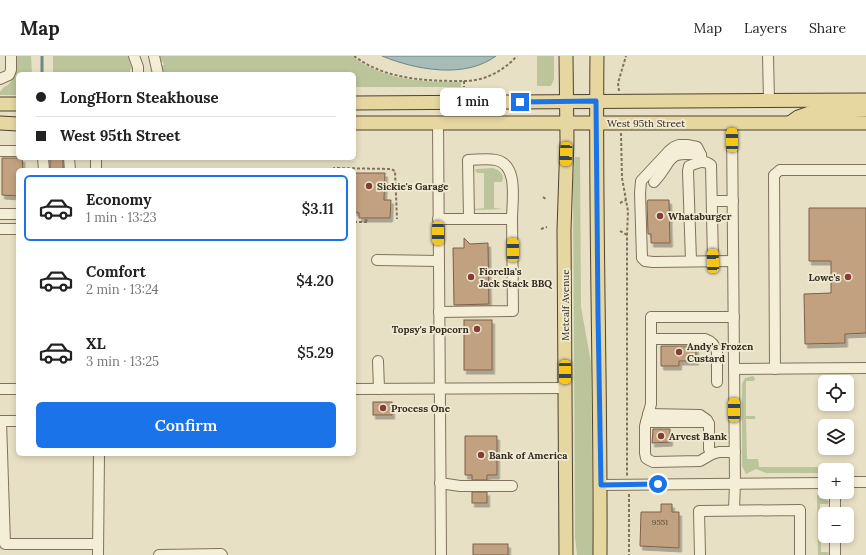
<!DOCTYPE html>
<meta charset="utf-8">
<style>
body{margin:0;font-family:Lora,serif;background:#f2f2f2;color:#222;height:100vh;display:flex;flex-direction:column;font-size:15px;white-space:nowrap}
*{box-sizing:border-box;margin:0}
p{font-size:13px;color:#767676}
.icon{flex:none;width:22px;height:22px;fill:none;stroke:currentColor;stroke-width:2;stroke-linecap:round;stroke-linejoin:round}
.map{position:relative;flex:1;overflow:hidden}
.sheet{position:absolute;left:16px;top:112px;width:340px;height:288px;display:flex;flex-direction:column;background:#fff;border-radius:6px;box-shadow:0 2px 6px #0003}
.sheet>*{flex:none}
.top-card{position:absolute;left:16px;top:16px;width:340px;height:88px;border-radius:6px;box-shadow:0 2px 6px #0003;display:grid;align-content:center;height:88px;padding:0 20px;background:#fff}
.tools{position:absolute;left:818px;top:319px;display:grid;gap:8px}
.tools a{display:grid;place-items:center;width:36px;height:36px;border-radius:6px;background:#fff;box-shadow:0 2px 6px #0003;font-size:20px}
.end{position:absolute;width:18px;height:18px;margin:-9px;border:5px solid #1a73e8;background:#fff;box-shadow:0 0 0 2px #fff}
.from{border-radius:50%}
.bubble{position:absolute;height:28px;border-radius:6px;background:#fff;box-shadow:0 2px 6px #0003;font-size:13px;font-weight:600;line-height:28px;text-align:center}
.car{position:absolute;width:12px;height:24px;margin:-12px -6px;border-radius:5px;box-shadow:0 0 3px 1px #0007;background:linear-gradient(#f5c518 24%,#345 0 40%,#f5c518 0 76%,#345 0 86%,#f5c518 0)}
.top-card b{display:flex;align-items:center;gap:14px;height:38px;font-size:15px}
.top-card b+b{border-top:1px solid #e0e0e0}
.top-card i{width:10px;height:10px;background:#222}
ul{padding:7px 0 0;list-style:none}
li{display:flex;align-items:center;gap:12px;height:66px;margin:0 8px 6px;padding:0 12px;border:2px solid transparent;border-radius:6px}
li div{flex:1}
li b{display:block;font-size:15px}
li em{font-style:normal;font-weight:600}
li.active{border-color:#1a73e8}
li>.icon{width:36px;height:36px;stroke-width:1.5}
.button{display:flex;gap:8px;margin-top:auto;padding:8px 20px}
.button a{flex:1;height:46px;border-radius:6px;background:#1a73e8;color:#fff;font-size:16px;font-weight:600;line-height:46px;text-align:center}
header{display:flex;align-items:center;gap:24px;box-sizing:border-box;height:56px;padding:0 20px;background:#fff;border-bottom:1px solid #e0e0e0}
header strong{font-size:19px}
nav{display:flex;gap:22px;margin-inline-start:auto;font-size:14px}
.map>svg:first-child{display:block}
.green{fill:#bbc49a}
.water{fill:#a5bcb7;stroke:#6e8884}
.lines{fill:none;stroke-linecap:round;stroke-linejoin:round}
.stream{stroke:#6e8884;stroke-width:3}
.building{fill:#c1a17f;stroke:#7c6046;filter:url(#shadow)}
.minor-casing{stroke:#80735d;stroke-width:12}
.major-casing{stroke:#4e4131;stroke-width:15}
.path{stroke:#80735d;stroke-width:2;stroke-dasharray:3 2;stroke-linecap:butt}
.minor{stroke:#f4eed6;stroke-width:10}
.major{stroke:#e6d7a1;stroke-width:13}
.route{stroke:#1a73e8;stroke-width:5}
.poi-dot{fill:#873c35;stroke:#f0ead3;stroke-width:1.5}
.labels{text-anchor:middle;stroke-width:3.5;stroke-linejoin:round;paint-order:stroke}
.number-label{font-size:8px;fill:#564837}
.street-label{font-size:10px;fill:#322a1f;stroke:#f0ead3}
.poi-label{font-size:10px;font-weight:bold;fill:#322a1f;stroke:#f0ead3;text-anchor:start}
</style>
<header>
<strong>Map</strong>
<nav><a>Map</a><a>Layers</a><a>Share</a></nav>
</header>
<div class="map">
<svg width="866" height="499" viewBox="0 0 866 499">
<defs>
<filter id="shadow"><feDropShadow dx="2.5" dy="4" stdDeviation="0" flood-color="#0004"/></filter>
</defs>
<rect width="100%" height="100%" fill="#e8e0c4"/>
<g class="green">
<path d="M 15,0 L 31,0 L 32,18 L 18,18 L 18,39 L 0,39 L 0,36 L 4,31 L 8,29 L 13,23 L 15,17 Z"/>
<path d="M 53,0 L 128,0 L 132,13 L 130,13 L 130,16 L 133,18 L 53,18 Z"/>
<path d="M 159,0 L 352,0 C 383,25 424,26 461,26 L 461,31 L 354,31 L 354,18 L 163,18 L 162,9 L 164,9 L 163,6 L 161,6 Z"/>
<path d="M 537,0 L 554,0 L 554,23 L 551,30 L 537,30 Z"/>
<path d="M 575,101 L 580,101 L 580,103 L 581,251 L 591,307 L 593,499 L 577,499 L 575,481 L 573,125 Z"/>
<path d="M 493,112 C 500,114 505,119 502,126 L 494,126 L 494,152 L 504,153 L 475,154 L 475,153 L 484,152 L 484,117 L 477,117 L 475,114 L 477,113 Z"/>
<path d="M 753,320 L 755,322 L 754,325 L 746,325 L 746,360 L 755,360 L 755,363 L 746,363 L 747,403 L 758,403 L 759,411 L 835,411 L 835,414 L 825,414 L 825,417 L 766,417 L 756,413 L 746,418 L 742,410 L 742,328 L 745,322 Z"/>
<path d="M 817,439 L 821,439 L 824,443 L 829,445 L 828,448 L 820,448 L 821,496 L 828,496 L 829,499 L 818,499 Z"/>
</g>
<path class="water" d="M 382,0 L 496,0 C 465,23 416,14 382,0 Z"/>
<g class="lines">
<path class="stream" d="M 42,18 L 42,0"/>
</g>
<g class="building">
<path d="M 2,102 L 22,102 L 23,114 L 18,114 L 18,140 L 2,139 Z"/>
<rect x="50" y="102" width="13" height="12"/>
<path d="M 354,117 L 385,117 L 384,144 L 391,144 L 390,162 L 359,162 L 359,157 L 354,155 Z"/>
<path d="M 648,144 L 669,144 L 670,187 L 651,187 L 651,178 L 648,178 L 647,146 Z"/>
<path d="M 809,152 L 866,152 L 866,277 L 845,278 L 845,287 L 805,288 L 804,238 L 831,237 L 831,205 L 809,205 Z"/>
<path d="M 464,182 L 470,188 L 488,187 L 489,248 L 454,249 L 453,192 L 464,192 Z"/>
<rect x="464" y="264" width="28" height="50"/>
<path d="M 661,290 L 696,290 L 696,305 L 679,305 L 679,310 L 661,310 Z"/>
<rect x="373" y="346" width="19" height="13"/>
<path d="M 653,373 L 670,373 L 670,386 L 652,387 Z"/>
<path d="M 465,380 L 497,380 L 497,419 L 487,419 L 487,424 L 472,424 L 472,419 L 465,419 Z"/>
<rect x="472" y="436" width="15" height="11"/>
<path d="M 661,448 L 672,448 L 672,456 L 679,456 L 679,492 L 640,490 L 641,456 L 661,456 Z"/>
<rect x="473" y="488" width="35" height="11"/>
</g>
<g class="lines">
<defs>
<g id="minor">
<path d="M 134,0 L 138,11 L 138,18"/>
<path d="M 154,0 L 158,18"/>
<path d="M 768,0 L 769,44"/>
<path d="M 0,23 L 9,19 L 11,14 L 11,0"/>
<path d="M 438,66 L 441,499"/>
<path d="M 732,67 L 735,427 L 734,454"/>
<path d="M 0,95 L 18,95"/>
<path d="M 43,102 L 44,114"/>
<path d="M 69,102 L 70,114"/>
<path d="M 96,102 L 96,114"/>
<path d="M 702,105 L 701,99 L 697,91 L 687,89 L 679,89 L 674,91 L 669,95 L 641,125 L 640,137 L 642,202 L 645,205 L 653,206 L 733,205"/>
<path d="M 654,126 C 675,103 664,95 701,99"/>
<path d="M 712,145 L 733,145"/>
<path d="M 0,158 L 18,158"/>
<path d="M 438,163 L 469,163 L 468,104 C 477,104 487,102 496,104 C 519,109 512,145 512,163 L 469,163"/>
<path d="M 0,173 L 18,173"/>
<path d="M 377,204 L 439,205"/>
<path d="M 691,205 L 688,115 L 689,110 C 697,107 704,103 711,109 L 713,205"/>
<path d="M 439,256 L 513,255 L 512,163"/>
<path d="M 734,261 L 651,261 L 651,348 L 645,370 L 645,397 L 646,402 L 649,404 L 653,406 L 700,405 L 712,398 L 719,396 L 735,396"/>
<path d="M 651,283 L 705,283 C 711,285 715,289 717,296 L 717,326"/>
<path d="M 378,305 L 379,333"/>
<path d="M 734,313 L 866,312"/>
<path d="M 775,313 L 774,119 L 780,114 L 866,114"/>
<path d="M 0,333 L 18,333"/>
<path d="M 354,333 L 565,332"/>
<path d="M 648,358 L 700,359 L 707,364 L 709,368"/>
<path d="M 18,365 L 1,365 L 5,488 L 98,488"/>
<path d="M 646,366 L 706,366 L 709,368 L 709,393 L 712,398"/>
<path d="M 847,426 L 866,426"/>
<path d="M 440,427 L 460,430 L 512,430"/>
<path d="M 601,429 L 825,427"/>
<path d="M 835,436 L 835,458"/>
<path d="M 835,480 L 835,499"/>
<path d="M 98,499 L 99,398"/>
<path d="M 159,499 L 221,498 L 222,499"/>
<path d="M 700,499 L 699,455 L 800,454 L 800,499"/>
</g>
<g id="major">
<path d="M 597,0 C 595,166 601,333 600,499"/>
<path d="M 354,47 L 866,44"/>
<path d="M 0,48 L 18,48"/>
<path d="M 791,66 L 798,61 L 812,56 L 866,54"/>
<path d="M 0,67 L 18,68"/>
<path d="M 354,67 L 866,67"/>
<path d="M 566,499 L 564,174 L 567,84 L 566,0"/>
</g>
</defs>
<use href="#minor" class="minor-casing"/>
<use href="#major" class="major-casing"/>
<g class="path">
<path d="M 354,0 C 386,24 426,25 464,25 L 464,31"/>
<path d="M 464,25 C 485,25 503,15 517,0"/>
<path d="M 619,35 L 618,27 L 626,0"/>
<path d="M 621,77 L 622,122 L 628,155 L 627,179 L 627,420"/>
<path d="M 334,114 L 334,112 L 391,113 L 395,115 L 397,163"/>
<path d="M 543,141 L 547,144"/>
<path d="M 620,147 L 626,144"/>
<path d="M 354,166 L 368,166 L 364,162"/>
<path d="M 541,173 L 547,171"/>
<path d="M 620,175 L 627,179"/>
<path d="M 629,438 L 629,499"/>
</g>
<use href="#minor" class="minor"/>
<use href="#major" class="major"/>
</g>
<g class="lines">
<path class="route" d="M 520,46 L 596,45 L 598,258 L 601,429 L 658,428"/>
</g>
<g class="poi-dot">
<circle cx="369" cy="130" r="4"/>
<circle cx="660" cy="160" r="4"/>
<circle cx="471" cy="221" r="4"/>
<circle cx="848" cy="221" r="4"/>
<circle cx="477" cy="273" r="4"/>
<circle cx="679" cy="296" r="4"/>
<circle cx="383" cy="352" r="4"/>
<circle cx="661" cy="380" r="4"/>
<circle cx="481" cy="399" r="4"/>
</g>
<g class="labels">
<g class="number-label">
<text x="660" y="469">9551</text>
</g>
<g class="street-label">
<text x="646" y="71">West 95th Street</text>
<text transform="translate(565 249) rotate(-90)" y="4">Metcalf Avenue</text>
</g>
<g class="poi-label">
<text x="377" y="134">Sickie's Garage</text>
<text x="668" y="164">Whataburger</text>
<text x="479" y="219">Fiorella's<tspan x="479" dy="12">Jack Stack BBQ</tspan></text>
<text x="840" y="225" text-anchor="end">Lowe's</text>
<text x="469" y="277" text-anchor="end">Topsy's Popcorn</text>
<text x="687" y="294">Andy's Frozen<tspan x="687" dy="12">Custard</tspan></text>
<text x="391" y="356">Process One</text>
<text x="669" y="384">Arvest Bank</text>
<text x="489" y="403">Bank of America</text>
</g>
</g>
</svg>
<div class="tools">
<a><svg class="icon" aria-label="locate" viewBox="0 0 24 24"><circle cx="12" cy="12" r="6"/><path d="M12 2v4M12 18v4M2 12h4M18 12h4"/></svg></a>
<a><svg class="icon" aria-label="layers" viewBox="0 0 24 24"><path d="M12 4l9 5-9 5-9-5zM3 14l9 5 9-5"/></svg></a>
<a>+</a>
<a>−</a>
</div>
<i class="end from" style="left:658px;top:428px"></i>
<i class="end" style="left:520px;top:46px"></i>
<div class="bubble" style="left:440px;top:32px;width:66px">1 min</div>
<i class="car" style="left:732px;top:84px;rotate:359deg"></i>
<i class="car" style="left:566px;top:98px;rotate:182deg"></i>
<i class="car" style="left:438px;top:177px;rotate:180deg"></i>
<i class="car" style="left:513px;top:194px;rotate:0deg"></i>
<i class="car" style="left:713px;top:205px;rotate:358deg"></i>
<i class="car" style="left:565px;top:316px;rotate:180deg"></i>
<i class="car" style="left:734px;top:354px;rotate:0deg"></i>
<div class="top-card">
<b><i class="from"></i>LongHorn Steakhouse</b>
<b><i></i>West 95th Street</b>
</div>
<section class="sheet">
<ul>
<li class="active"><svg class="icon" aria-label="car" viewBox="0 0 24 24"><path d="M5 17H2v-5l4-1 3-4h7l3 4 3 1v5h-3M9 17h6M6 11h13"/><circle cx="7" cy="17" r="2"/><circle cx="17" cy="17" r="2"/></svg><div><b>Economy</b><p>1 min · 13:23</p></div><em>$3.11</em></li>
<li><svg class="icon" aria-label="car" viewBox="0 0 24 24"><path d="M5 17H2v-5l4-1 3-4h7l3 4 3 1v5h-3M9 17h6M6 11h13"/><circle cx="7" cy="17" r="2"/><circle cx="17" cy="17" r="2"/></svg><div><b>Comfort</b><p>2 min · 13:24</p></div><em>$4.20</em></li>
<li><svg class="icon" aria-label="car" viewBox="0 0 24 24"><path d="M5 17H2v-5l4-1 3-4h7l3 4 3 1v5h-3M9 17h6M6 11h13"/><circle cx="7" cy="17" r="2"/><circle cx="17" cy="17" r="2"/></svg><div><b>XL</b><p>3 min · 13:25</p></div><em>$5.29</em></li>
</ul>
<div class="button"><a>Confirm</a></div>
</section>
</div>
